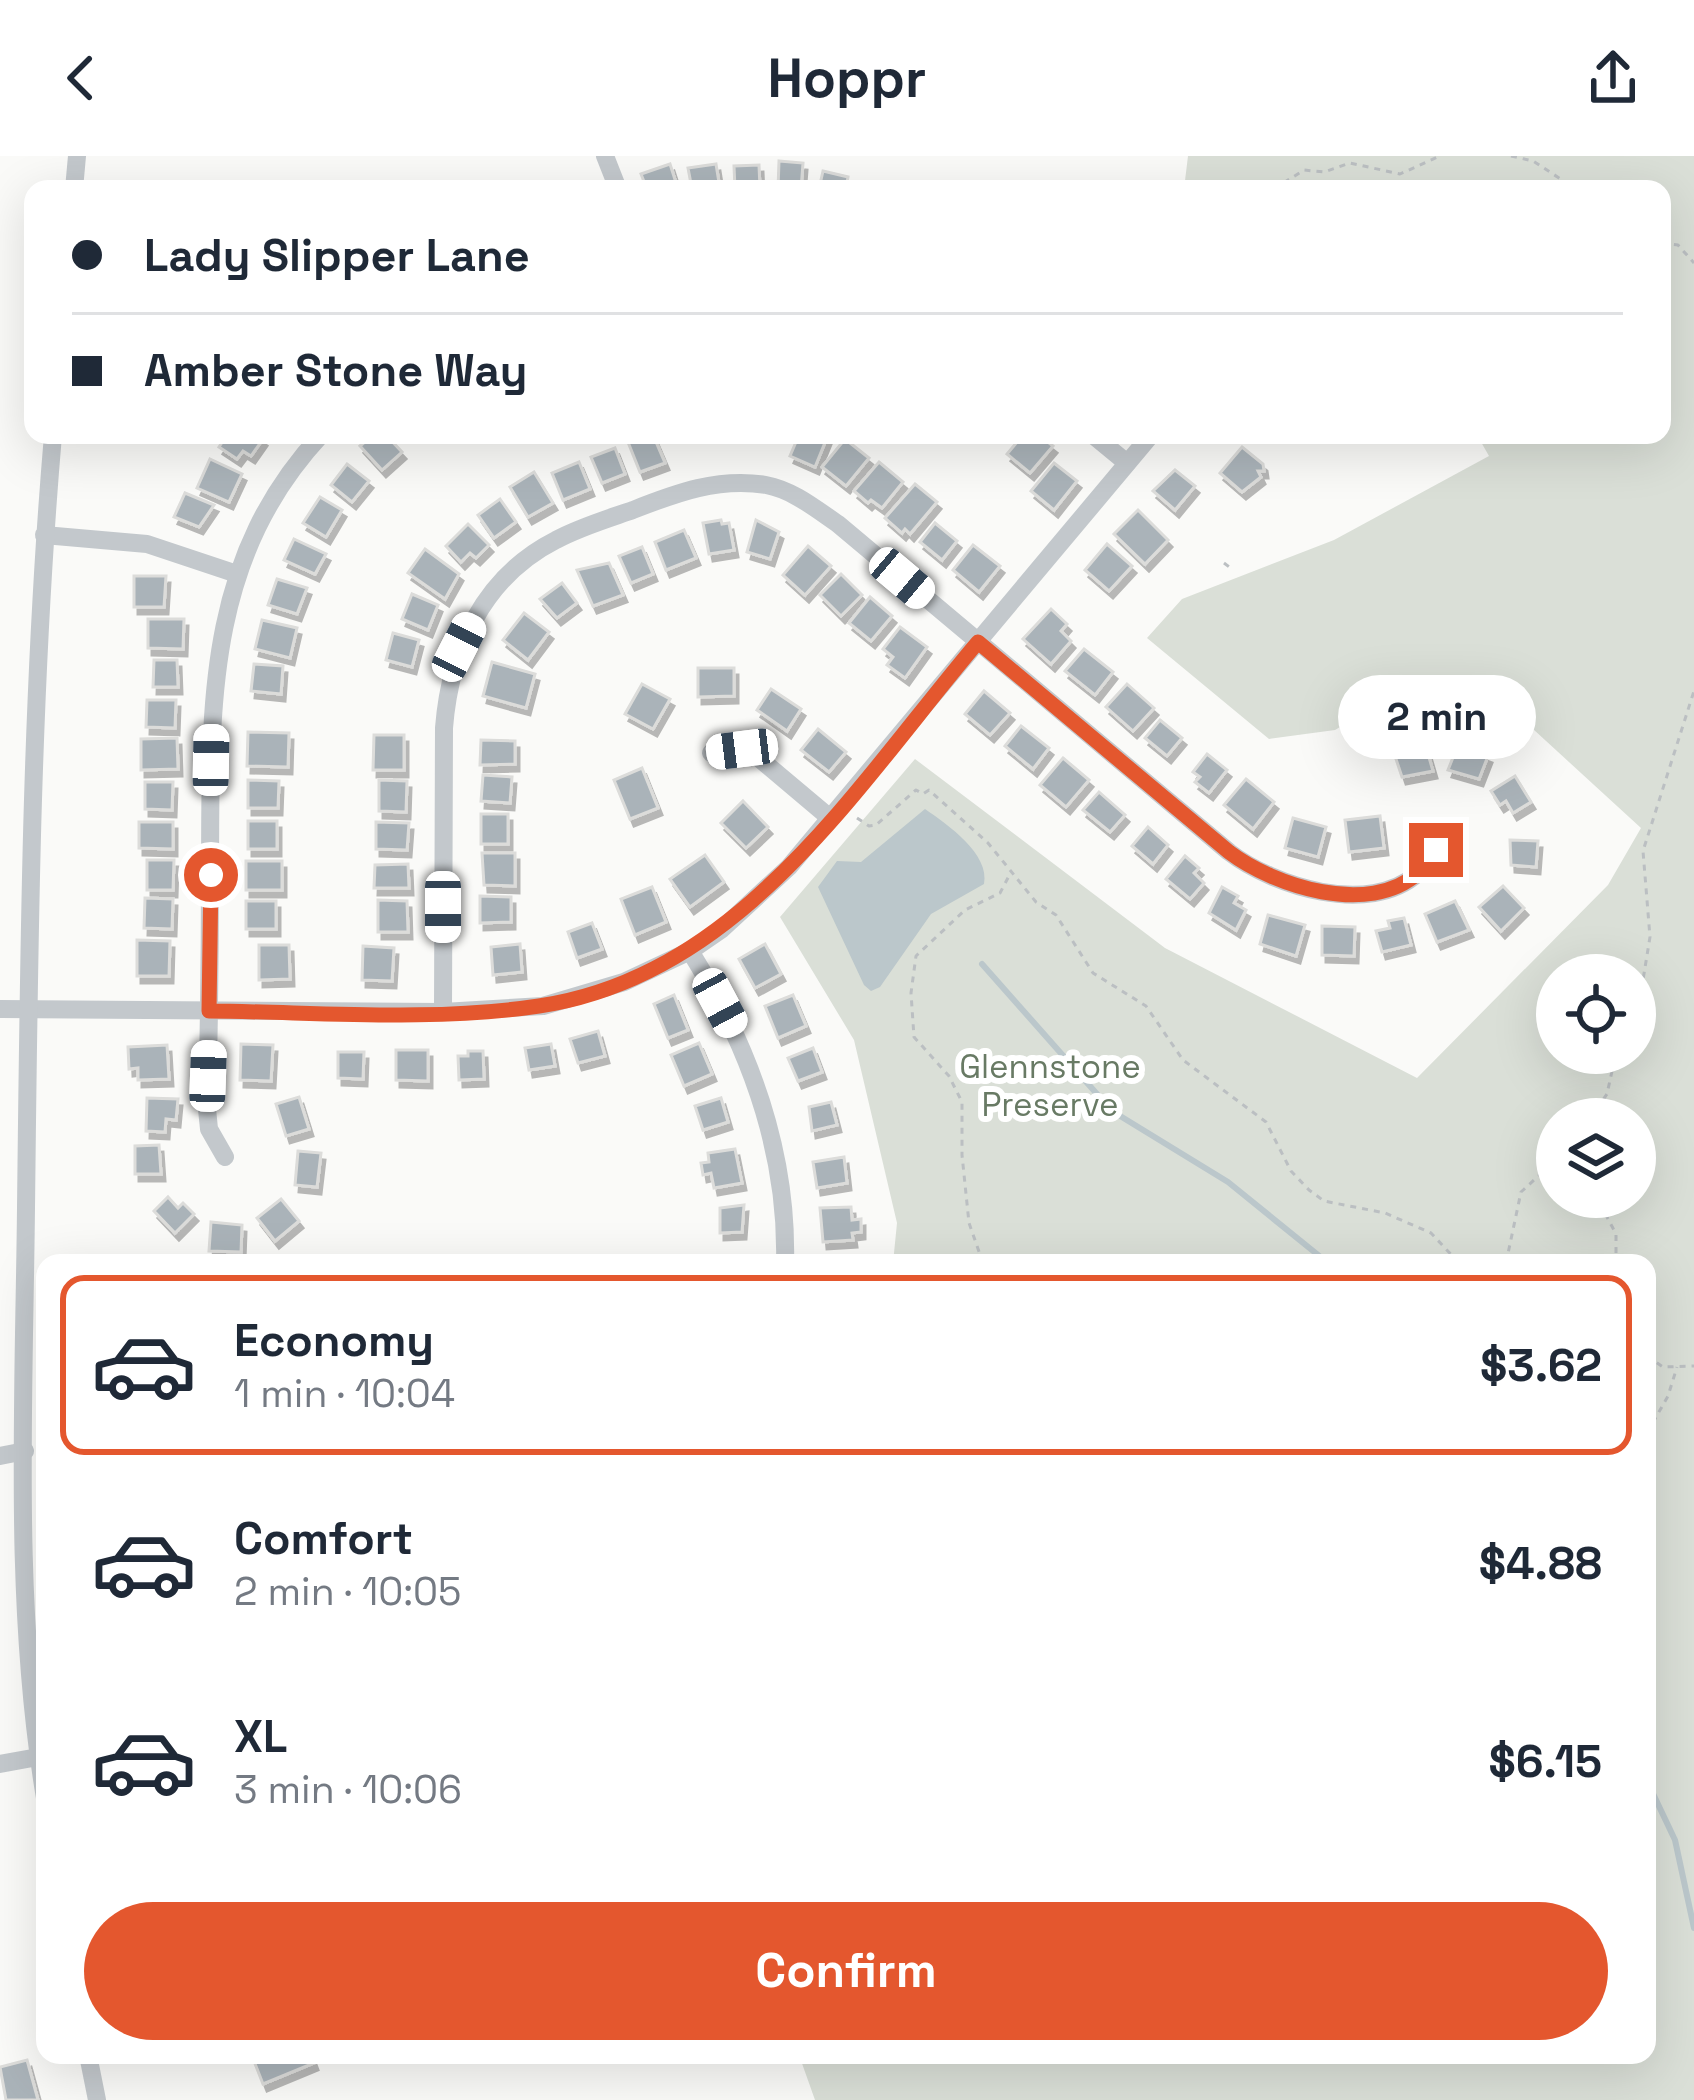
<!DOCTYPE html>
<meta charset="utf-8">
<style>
body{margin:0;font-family:"Space Grotesk",sans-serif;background:#f2f2f3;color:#1f2937;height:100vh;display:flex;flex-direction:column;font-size:45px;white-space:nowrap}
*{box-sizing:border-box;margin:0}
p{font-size:39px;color:#747a83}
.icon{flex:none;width:66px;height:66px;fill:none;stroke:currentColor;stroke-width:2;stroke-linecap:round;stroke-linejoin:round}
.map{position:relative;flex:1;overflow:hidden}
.panel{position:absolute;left:36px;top:1098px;width:1620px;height:810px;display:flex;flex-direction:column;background:#fff;border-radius:24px;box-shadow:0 12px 48px #0002}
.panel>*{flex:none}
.guide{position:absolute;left:24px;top:24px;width:1647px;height:264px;border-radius:24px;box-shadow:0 12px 48px #0002;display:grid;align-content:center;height:264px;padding:0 48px;background:#fff}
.buttons{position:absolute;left:1536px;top:798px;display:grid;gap:24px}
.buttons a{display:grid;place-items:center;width:120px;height:120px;border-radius:50%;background:#fff;box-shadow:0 12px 48px #0002;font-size:60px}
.end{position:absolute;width:54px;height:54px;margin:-27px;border:15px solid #e4572e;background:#fff;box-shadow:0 0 0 6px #fff}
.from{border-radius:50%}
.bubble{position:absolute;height:84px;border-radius:42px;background:#fff;box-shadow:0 12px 48px #0002;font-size:39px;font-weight:600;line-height:84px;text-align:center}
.car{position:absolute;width:36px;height:72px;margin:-36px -18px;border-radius:15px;box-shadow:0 0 9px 3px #0007;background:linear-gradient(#fff 24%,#345 0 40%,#fff 0 76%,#345 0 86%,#fff 0)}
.guide b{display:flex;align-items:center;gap:42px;height:114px;font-size:45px}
.guide b+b{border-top:3px solid #e0e1e3}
.guide i{width:30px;height:30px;background:#1f2937}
ul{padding:21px 0 0;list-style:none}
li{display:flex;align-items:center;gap:36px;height:180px;margin:0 24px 18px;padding:0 24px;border:6px solid transparent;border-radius:24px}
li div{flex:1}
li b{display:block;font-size:45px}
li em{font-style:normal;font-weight:600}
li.active{border-color:#e4572e}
li>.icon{width:108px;height:108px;stroke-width:1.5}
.action{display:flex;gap:24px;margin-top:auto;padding:24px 48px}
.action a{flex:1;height:138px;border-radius:72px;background:#e4572e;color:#fff;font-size:48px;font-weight:600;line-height:138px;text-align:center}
header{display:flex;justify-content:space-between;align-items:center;height:156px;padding:0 48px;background:#fff;font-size:54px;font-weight:600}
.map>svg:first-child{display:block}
.green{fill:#dadfd7;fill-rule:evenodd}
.water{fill:#bbc7cb}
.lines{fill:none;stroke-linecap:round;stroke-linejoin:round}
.stream{stroke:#bbc7cb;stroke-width:6}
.building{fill:#aab3b9;stroke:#dcdcda;stroke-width:3;filter:url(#shadow)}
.path{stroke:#bbbfc2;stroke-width:3;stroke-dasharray:6 6;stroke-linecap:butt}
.minor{stroke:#c3c8cc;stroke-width:18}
.route{stroke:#e4572e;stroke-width:15}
.labels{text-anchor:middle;stroke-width:12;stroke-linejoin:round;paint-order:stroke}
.park-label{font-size:33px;fill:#687a64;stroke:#fff}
</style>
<header><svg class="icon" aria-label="back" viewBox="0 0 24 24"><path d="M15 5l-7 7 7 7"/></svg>Hoppr<svg class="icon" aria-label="share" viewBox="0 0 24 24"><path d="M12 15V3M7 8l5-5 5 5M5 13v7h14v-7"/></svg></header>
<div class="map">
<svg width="1694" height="1944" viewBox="0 0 1694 1944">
<defs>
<filter id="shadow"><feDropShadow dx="4" dy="7" stdDeviation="0" flood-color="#0004"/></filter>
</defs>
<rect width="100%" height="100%" fill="#fafaf8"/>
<path class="green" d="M 1188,0 L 1694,0 L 1694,1944 L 815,1944 L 799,1899 L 1647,1899 L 1647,1107 L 893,1107 L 897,1067 L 854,884 L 780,761 L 915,603 L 1165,792 L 1417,922 L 1608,729 L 1641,672 L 1474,519 L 1464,561 L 1393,540 L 1335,574 L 1269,583 L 1147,482 L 1182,443 L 1334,384 L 1489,300 L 1477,279 L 1662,279 L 1662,33 L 1184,33 ZM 1557,819 L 1635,819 L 1635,897 L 1557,897 ZM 1557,963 L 1635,963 L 1635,1041 L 1557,1041 Z"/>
<path class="water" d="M 925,653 C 948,669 990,698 984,728 L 931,758 L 880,831 L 871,835 L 864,829 L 818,731 L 837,705 L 861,706 Z"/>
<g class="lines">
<g class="stream">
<path d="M 982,808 L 1112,955 L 1228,1026 L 1328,1107"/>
<path d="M 1647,1625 L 1675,1684 L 1694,1772"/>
</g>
</g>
<g class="building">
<path d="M 779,5 L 803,7 L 801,33 L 778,33 Z"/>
<path d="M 670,8 L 678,33 L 647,33 L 641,18 Z"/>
<path d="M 716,8 L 720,33 L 692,33 L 688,12 Z"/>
<path d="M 759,9 L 760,33 L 735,33 L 734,10 Z"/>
<path d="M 823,15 L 848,21 L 846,33 L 819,33 Z"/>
<path d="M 227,279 L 257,279 L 263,283 L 251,300 L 243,295 L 237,303 L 219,291 Z"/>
<path d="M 373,279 L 386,279 L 402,296 L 382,314 L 360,290 Z"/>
<path d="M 647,279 L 653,279 L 665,307 L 640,316 L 628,286 Z"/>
<path d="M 799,279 L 828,279 L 815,311 L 790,300 Z"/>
<path d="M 1023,279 L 1039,279 L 1053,290 L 1030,317 L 1007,298 Z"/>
<path d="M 845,283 L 869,302 L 846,330 L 822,311 Z"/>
<path d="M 1242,291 L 1263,308 L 1264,315 L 1258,315 L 1261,321 L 1242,336 L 1220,317 Z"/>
<path d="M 615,292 L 625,318 L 602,327 L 591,301 Z"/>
<path d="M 210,303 L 242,318 L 229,346 L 197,332 Z"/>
<path d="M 579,306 L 590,333 L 563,344 L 552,317 Z"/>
<path d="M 879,306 L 903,326 L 882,352 L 871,344 L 868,347 L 854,335 Z"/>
<path d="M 1054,307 L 1077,325 L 1054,354 L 1031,335 Z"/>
<path d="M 347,308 L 369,325 L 352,346 L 331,329 Z"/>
<path d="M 1175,314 L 1195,330 L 1175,354 L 1153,335 Z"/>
<path d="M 534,316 L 553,347 L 528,361 L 510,331 Z"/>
<path d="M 915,328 L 937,346 L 910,378 L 905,373 L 902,377 L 885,362 Z"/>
<path d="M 185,337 L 214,349 L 199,371 L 174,361 Z"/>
<path d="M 320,341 L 342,354 L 326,381 L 303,367 Z"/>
<path d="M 500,343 L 516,366 L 494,382 L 478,359 Z"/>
<path d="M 1138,354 L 1168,384 L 1145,408 L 1114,378 Z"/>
<path d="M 721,364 L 722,368 L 729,367 L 734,394 L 709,398 L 703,367 Z"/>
<path d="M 756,364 L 779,376 L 770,403 L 747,396 Z"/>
<path d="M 935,367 L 957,385 L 942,404 L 920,386 Z"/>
<path d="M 468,368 L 489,389 L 476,402 L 470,397 L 461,406 L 446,390 Z"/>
<path d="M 684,374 L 696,402 L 666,414 L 655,386 Z"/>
<path d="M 294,383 L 326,398 L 315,418 L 284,404 Z"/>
<path d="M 1107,388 L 1132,410 L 1109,435 L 1085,414 Z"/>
<path d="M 973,389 L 1000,410 L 979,436 L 953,414 Z"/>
<path d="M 808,390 L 831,410 L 805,439 L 783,419 Z"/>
<path d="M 642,391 L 653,418 L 631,427 L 619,400 Z"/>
<path d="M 425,393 L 459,418 L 445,443 L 408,417 Z"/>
<path d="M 609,407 L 623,439 L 593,450 L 577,414 Z"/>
<path d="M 841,418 L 862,439 L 841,460 L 820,439 Z"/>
<path d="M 134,420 L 166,420 L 164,451 L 134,451 Z"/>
<path d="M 277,423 L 307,432 L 297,458 L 268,449 Z"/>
<path d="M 562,427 L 577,447 L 557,462 L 540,443 Z"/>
<path d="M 412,438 L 438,449 L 428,474 L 402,463 Z"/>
<path d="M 870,441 L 892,460 L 871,485 L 849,467 Z"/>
<path d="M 1051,453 L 1067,468 L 1061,475 L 1071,485 L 1051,508 L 1023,483 Z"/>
<path d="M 524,457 L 549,476 L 528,504 L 503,484 Z"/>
<path d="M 148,463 L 184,463 L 183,493 L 148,492 Z"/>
<path d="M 262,464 L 297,472 L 290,502 L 255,493 Z"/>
<path d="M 900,471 L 927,491 L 905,522 L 887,509 L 893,501 L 883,493 Z"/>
<path d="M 393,477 L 419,484 L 412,511 L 386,504 Z"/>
<path d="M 1084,493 L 1113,516 L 1095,539 L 1065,515 Z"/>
<path d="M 154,504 L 177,504 L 178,531 L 153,531 Z"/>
<path d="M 492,506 L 535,518 L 526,552 L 483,540 Z"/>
<path d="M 254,508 L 283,510 L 281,538 L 251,535 Z"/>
<path d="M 698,512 L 734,512 L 734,540 L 698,541 Z"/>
<path d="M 642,528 L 670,543 L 653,573 L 625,558 Z"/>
<path d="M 1127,528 L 1154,552 L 1133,575 L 1106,551 Z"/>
<path d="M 771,533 L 801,553 L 787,575 L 757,554 Z"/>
<path d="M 984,535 L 1010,557 L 990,579 L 965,558 Z"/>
<path d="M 147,544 L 176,544 L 175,572 L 146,571 Z"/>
<path d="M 1160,564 L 1182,582 L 1167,600 L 1145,582 Z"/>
<path d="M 1021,570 L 1049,592 L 1033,613 L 1005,590 Z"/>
<path d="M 818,573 L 846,596 L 829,616 L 801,594 Z"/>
<path d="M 248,576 L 289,577 L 288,611 L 247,610 Z"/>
<path d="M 374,579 L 404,579 L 404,614 L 373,614 Z"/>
<path d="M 177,582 L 178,613 L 141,614 L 141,583 Z"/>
<path d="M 481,584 L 515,585 L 515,608 L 480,609 Z"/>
<path d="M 1425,588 L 1433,615 L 1402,621 L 1394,597 Z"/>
<path d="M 1458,589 L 1488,600 L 1479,623 L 1448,614 Z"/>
<path d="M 1207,598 L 1227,614 L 1209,637 L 1195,626 L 1200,621 L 1193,616 Z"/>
<path d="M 1063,602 L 1089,624 L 1066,651 L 1040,629 Z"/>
<path d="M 642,612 L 658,652 L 630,663 L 614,624 Z"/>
<path d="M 483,619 L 512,621 L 510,647 L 481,645 Z"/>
<path d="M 1515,620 L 1531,646 L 1513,657 L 1506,645 L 1500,649 L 1491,635 Z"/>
<path d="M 1246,623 L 1274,646 L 1253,673 L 1224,649 Z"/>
<path d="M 248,624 L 279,625 L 278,652 L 248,652 Z"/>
<path d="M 379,624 L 407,625 L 406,656 L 379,655 Z"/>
<path d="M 145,626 L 173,626 L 172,654 L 145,653 Z"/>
<path d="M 1099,636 L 1125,659 L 1110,676 L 1083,654 Z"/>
<path d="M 743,645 L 768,671 L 746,692 L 721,667 Z"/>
<rect x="481" y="658" width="27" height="30"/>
<path d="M 1380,660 L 1384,692 L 1349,696 L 1345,664 Z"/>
<path d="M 1293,662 L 1326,671 L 1318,701 L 1285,692 Z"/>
<rect x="248" y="665" width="29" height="28"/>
<path d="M 139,666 L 173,666 L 173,693 L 139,692 Z"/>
<path d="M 376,666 L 409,667 L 407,694 L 376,693 Z"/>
<path d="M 1148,671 L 1168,689 L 1153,708 L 1132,690 Z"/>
<path d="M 1510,684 L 1538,685 L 1536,711 L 1511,709 Z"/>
<path d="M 482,697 L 515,697 L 515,730 L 484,729 Z"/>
<path d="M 705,699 L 724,726 L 690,751 L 670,723 Z"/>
<path d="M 1185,700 L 1199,712 L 1194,717 L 1204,727 L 1190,743 L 1166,723 Z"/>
<path d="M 147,704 L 174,704 L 173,734 L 147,734 Z"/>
<rect x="246" y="705" width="36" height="29"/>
<path d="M 408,708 L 409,732 L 374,732 L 375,709 Z"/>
<path d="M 1503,730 L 1524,752 L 1501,775 L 1479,751 Z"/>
<path d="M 652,731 L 666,766 L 635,779 L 621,743 Z"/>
<path d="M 1222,731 L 1238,740 L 1234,747 L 1246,754 L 1236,774 L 1209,757 Z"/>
<path d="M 480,740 L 511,741 L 511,766 L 480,767 Z"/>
<path d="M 145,742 L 173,743 L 172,773 L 144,772 Z"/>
<path d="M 378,744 L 407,745 L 408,776 L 378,776 Z"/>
<rect x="246" y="745" width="30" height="28"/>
<path d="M 1455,745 L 1469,774 L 1437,786 L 1425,758 Z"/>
<path d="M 1268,759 L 1305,769 L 1296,800 L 1260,788 Z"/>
<path d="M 1404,762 L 1411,789 L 1382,796 L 1376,775 L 1390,772 L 1388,765 Z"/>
<path d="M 592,767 L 602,793 L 577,802 L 568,776 Z"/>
<path d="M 1322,770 L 1355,771 L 1354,800 L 1322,799 Z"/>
<path d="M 137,784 L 170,785 L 169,820 L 137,820 Z"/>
<path d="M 520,788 L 522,816 L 493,819 L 491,791 Z"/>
<path d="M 765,788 L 781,818 L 755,832 L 739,803 Z"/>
<path d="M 259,789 L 289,789 L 290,823 L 259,824 Z"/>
<path d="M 363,790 L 394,792 L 392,825 L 362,824 Z"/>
<path d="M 674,839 L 688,874 L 668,882 L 654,848 Z"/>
<path d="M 793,839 L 806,870 L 778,882 L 765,850 Z"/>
<path d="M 598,875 L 605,900 L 578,907 L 570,883 Z"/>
<path d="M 699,887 L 712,918 L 684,930 L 671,899 Z"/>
<path d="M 241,888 L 273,889 L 271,925 L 240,924 Z"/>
<path d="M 551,888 L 555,910 L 529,914 L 525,892 Z"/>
<path d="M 167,889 L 169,923 L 138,924 L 138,912 L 129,913 L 128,891 Z"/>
<path d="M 813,892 L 822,916 L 798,925 L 788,902 Z"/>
<path d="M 396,894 L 428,894 L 428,925 L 396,924 Z"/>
<path d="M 468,895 L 483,895 L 484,923 L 459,924 L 458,900 L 468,900 Z"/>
<path d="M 338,896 L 364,896 L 363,923 L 338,922 Z"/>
<path d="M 299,941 L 309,973 L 286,980 L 276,948 Z"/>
<path d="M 147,942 L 178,943 L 176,964 L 166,963 L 165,976 L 146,975 Z"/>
<path d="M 721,942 L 728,966 L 703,974 L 695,950 Z"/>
<path d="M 831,946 L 837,969 L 812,975 L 809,951 Z"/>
<path d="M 159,989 L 161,1018 L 135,1018 L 135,990 Z"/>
<path d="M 735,993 L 742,1027 L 714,1032 L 711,1017 L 703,1019 L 701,1007 L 709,1006 L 708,997 Z"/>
<path d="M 298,995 L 321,997 L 317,1031 L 295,1029 Z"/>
<path d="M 844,1001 L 847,1027 L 817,1032 L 813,1006 Z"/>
<path d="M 168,1041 L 178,1052 L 183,1047 L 194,1058 L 175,1077 L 154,1055 Z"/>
<path d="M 281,1043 L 299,1065 L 275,1085 L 257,1062 Z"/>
<path d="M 744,1049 L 742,1076 L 720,1077 L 720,1052 Z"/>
<path d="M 851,1051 L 852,1064 L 861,1063 L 861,1076 L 852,1077 L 853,1084 L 823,1086 L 820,1052 Z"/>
<path d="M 211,1066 L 242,1069 L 241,1096 L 209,1095 Z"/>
<path d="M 311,1899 L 314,1907 L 263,1928 L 254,1905 L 267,1899 Z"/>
<path d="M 27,1904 L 38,1944 L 6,1944 L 0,1911 Z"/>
</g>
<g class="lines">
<g class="path">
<path d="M 1511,0 L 1533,5 L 1576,33"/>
<path d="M 1274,33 L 1304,14 L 1324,16 L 1350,7 L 1400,18 L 1440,0"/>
<path d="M 1662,87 L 1678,89 L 1694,107"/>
<path d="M 1224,407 L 1232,413"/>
<path d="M 857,662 L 869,670 L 876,669 L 916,634 L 923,638 L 929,634 L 988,687 L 1036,746 L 1056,759 L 1093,817 L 1146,850 L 1183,904 L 1266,966 L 1291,1015 L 1309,1034 L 1324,1045 L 1385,1057 L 1431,1077 L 1459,1107"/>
<path d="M 1635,844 L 1642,830 L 1650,781 L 1643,695 L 1694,535"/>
<path d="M 1590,963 L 1607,938 L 1616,897"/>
<path d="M 1590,1041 L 1598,1044 L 1616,1078 L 1616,1107"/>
<path d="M 983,1107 L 969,1067 L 962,999 L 962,946 L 949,920 L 914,881 L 911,837 L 916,800 L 965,754 L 1000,737 L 1010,718"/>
<path d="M 1506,1107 L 1521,1036 L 1557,1003"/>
<path d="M 1647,1200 L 1663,1211 L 1694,1210"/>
<path d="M 1647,1277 L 1668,1240 L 1677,1211"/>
</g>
<g class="minor">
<path d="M 605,0 L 618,33"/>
<path d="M 74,33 L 77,0"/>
<path d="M 1093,279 L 1127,307"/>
<path d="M 44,379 L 147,388 L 237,418"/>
<path d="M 711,597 L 743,593 L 754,598 L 830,662"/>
<path d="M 690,795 C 749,890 788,994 785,1107"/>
<path d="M 0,853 L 443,856 L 543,850 L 624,826 L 690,795 L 722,773 L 789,711 L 1151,279"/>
<path d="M 443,856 L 444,572 C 450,494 483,421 556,384 C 580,371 607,363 633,354 C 676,337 719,321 766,329 C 793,334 816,353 838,368 L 1229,696 C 1273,730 1369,761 1418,717 C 1424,710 1430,701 1436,694"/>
<path d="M 225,1001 L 209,973 L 207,953 C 209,873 210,793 210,713 C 211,554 204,405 321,279"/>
<path d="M 0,1300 L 25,1295"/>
<path d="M 0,1608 L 38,1601"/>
<path d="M 45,1642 C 13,1450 24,1246 26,1052 C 29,793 31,536 53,279"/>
<path d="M 88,1899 L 97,1944"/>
</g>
</g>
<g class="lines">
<path class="route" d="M 211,719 L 209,855 C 318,856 432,866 539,850 C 741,820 856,630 978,486 L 1229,696 C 1274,730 1369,761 1418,717 C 1425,711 1430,701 1436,694"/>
</g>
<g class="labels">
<g class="park-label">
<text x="1050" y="922">Glennstone<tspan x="1050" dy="38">Preserve</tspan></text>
</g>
</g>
</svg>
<div class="buttons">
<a><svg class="icon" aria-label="locate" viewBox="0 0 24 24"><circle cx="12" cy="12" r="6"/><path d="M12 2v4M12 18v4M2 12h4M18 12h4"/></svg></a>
<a><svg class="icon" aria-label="layers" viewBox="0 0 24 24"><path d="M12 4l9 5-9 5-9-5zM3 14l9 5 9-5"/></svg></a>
</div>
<i class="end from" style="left:211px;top:719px"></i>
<i class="end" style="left:1436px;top:694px"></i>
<div class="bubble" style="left:1338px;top:519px;width:198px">2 min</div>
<i class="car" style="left:902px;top:422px;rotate:130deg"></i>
<i class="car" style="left:459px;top:491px;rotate:27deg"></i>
<i class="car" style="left:742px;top:593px;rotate:263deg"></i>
<i class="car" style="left:211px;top:604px;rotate:1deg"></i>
<i class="car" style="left:443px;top:751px;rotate:180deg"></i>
<i class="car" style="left:720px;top:847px;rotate:152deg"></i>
<i class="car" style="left:208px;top:920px;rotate:2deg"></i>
<div class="guide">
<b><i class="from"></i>Lady Slipper Lane</b>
<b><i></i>Amber Stone Way</b>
</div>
<section class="panel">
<ul>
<li class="active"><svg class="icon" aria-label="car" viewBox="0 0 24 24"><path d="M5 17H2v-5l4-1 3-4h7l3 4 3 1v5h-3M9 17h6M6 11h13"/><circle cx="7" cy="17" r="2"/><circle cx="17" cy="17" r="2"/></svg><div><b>Economy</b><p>1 min · 10:04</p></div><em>$3.62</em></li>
<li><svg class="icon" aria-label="car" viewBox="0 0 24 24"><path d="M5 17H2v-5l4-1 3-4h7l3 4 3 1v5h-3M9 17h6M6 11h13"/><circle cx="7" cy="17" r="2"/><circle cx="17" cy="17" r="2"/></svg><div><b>Comfort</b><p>2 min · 10:05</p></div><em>$4.88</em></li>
<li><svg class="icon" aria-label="car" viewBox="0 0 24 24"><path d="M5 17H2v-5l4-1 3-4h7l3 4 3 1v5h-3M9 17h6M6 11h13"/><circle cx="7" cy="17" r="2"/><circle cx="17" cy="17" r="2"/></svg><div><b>XL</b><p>3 min · 10:06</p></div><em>$6.15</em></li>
</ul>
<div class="action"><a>Confirm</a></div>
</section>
</div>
